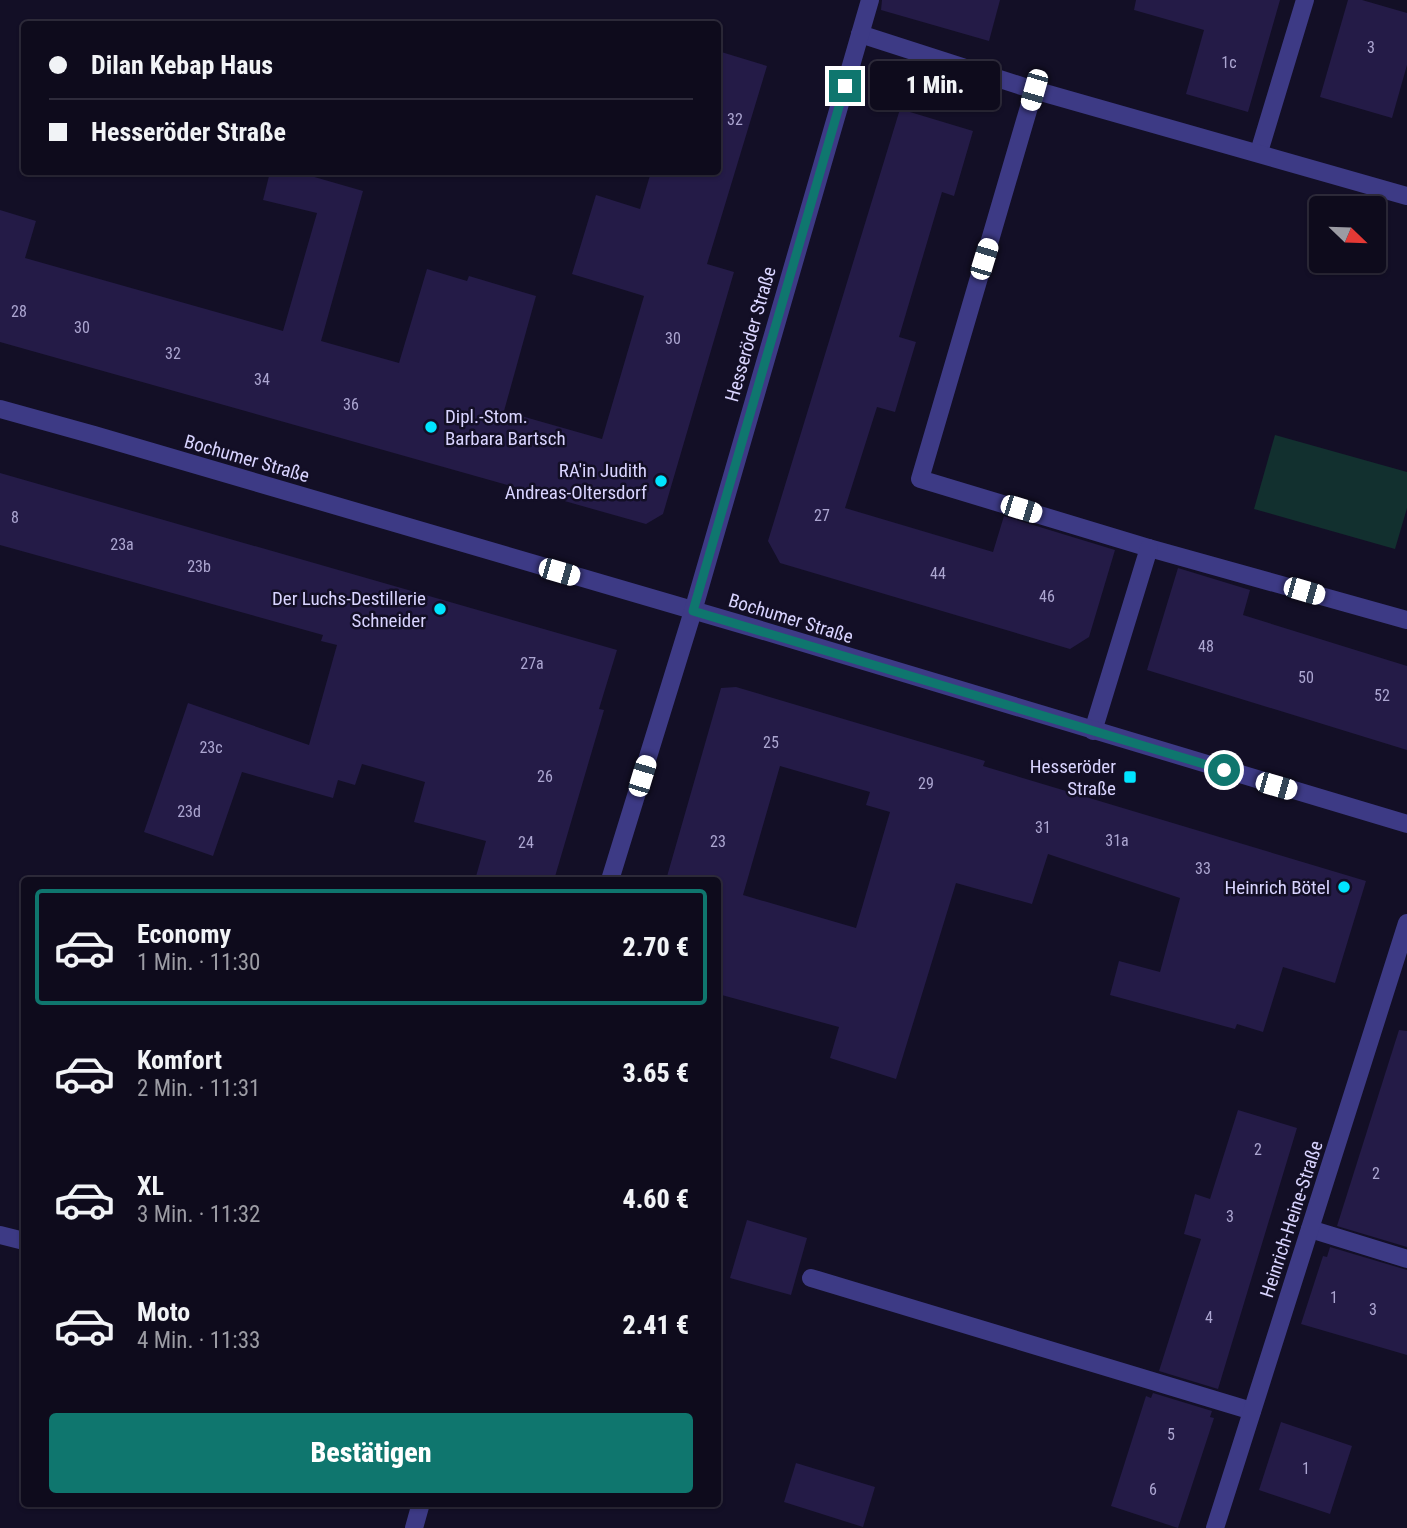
<!DOCTYPE html>
<html lang="de">
<meta charset="utf-8">
<style>
body{margin:0;font-family:"Roboto Condensed",sans-serif;background:#171425;color:#f1f3f6;height:100vh;display:flex;flex-direction:column;font-size:26px;white-space:nowrap}
*{box-sizing:border-box;margin:0}
p{font-size:23px;color:#9b9ba3}
.icon{flex:none;width:38px;height:38px;fill:none;stroke:currentColor;stroke-width:2;stroke-linecap:round;stroke-linejoin:round}
.map{position:relative;flex:1;overflow:hidden}
.panel{position:absolute;left:21px;top:877px;width:700px;height:630px;display:flex;flex-direction:column;background:#0e0b1c;border-radius:7px;box-shadow:0 2px 5px #0004,0 0 0 2px #2e2b3b}
.panel>*{flex:none}
.hud{position:absolute;left:21px;top:21px;width:700px;height:154px;border-radius:7px;box-shadow:0 2px 5px #0004,0 0 0 2px #2e2b3b;display:grid;align-content:center;height:154px;padding:0 28px;background:#0e0b1c}
.needle{width:46px;rotate:113deg}
.tools{position:absolute;left:1309px;top:196px;display:grid;gap:14px}
.tools a{display:grid;place-items:center;width:77px;height:77px;border-radius:7px;background:#0e0b1c;box-shadow:0 2px 5px #0004,0 0 0 2px #2e2b3b;font-size:35px}
.end{position:absolute;width:32px;height:32px;margin:-16px;border:9px solid #0f766e;background:#fff;box-shadow:0 0 0 4px #fff}
.from{border-radius:50%}
.bubble{position:absolute;height:49px;border-radius:7px;background:#0e0b1c;box-shadow:0 2px 5px #0004,0 0 0 2px #2e2b3b;font-size:23px;font-weight:800;line-height:49px;text-align:center}
.car{position:absolute;width:21px;height:42px;margin:-21px -10px;border-radius:9px;box-shadow:0 0 5px 2px #0007;background:linear-gradient(#fff 24%,#345 0 40%,#fff 0 76%,#345 0 86%,#fff 0)}
.hud b{display:flex;align-items:center;gap:24px;height:66px;font-size:26px}
.hud b+b{border-top:2px solid #2e2b3b}
.hud i{width:18px;height:18px;background:#f1f3f6}
ul{padding:12px 0 0;list-style:none}
li{display:flex;align-items:center;gap:21px;height:116px;margin:0 14px 10px;padding:0 14px;border:4px solid transparent;border-radius:7px}
li div{flex:1}
li b{display:block;font-size:26px}
li em{font-style:normal;font-weight:800}
li.active{border-color:#0f766e}
li>.icon{width:63px;height:63px;stroke-width:1.5}
.action{display:flex;gap:14px;margin-top:auto;padding:14px 28px}
.action a{flex:1;height:80px;border-radius:7px;background:#0f766e;color:#fff;font-size:28px;font-weight:800;line-height:80px;text-align:center}
.map>svg:first-child{display:block}
.green{fill:#12302f}
.building{fill:#241b47;fill-rule:evenodd}
.lines{fill:none;stroke-linecap:round;stroke-linejoin:round}
.lane{stroke:#3d3a85;stroke-width:18}
.street{stroke:#3d3a85;stroke-width:18}
.route{stroke:#0f766e;stroke-width:9}
.poi-dot{fill:#00e5ff;stroke:#130f26;stroke-width:2.5}
.labels{text-anchor:middle;stroke-width:5;stroke-linejoin:round;paint-order:stroke}
.number-label{font-size:16px;fill:#aca6d1}
.street-label{font-size:19px;fill:#d9d4ff;stroke:#130f26}
.poi-label{font-size:19px;fill:#d9d4ff;stroke:#130f26;text-anchor:end}
</style>
<div class="map">
<svg width="1407" height="1528" viewBox="0 0 1407 1528">
<rect width="100%" height="100%" fill="#130f26"/>
<path class="green" d="M 1275,435 L 1407,472 L 1407,508 L 1395,549 L 1254,509 Z"/>
<g class="building">
<path d="M 882,0 L 1000,0 L 989,41 L 881,10 Z"/>
<path d="M 1136,0 L 1280,0 L 1248,112 L 1186,94 L 1204,30 L 1134,10 Z"/>
<path d="M 1348,0 L 1362,0 L 1407,13 L 1407,65 L 1392,118 L 1320,97 Z"/>
<path d="M 718,51 L 767,66 L 707,264 L 734,272 L 663,514 L 646,524 L 0,342 L 0,210 L 36,221 L 25,258 L 283,331 L 317,213 L 263,200 L 270,172 L 297,172 L 363,191 L 321,341 L 399,363 L 427,269 L 467,281 L 469,276 L 536,296 L 504,411 L 602,439 L 644,296 L 572,274 L 596,195 L 640,209 L 651,172 L 718,172 Z"/>
<path d="M 900,109 L 973,131 L 954,196 L 942,192 L 899,337 L 916,342 L 895,412 L 877,407 L 845,508 L 993,552 L 1004,516 L 1115,550 L 1089,637 L 1070,649 L 780,563 L 768,541 Z"/>
<path d="M 0,473 L 617,650 L 599,709 L 604,710 L 554,880 L 475,880 L 486,841 L 414,822 L 425,782 L 362,764 L 355,785 L 338,780 L 333,798 L 242,772 L 213,856 L 144,832 L 188,703 L 309,745 L 337,645 L 321,641 L 323,635 L 0,545 Z"/>
<path d="M 1178,568 L 1250,590 L 1243,615 L 1407,666 L 1407,750 L 1147,670 Z"/>
<path d="M 736,687 L 985,761 L 983,766 L 1366,881 L 1335,983 L 1283,967 L 1263,1032 L 1237,1024 L 1235,1029 L 1110,995 L 1119,961 L 1160,972 L 1180,898 L 1048,854 L 1032,904 L 956,883 L 896,1079 L 830,1058 L 839,1027 L 718,994 L 718,880 L 666,880 L 721,688 ZM 780,766 L 870,792 L 866,805 L 890,812 L 856,928 L 743,895 Z"/>
<path d="M 1399,1030 L 1407,1031 L 1407,1247 L 1337,1226 Z"/>
<path d="M 1238,1110 L 1297,1128 L 1218,1389 L 1159,1371 L 1201,1239 L 1184,1234 L 1195,1194 L 1210,1199 Z"/>
<path d="M 747,1220 L 807,1238 L 791,1295 L 730,1278 Z"/>
<path d="M 1330,1247 L 1407,1270 L 1407,1355 L 1301,1324 L 1323,1256 L 1327,1257 Z"/>
<path d="M 1153,1393 L 1212,1411 L 1210,1417 L 1214,1418 L 1178,1528 L 1111,1506 L 1146,1396 L 1151,1398 Z"/>
<path d="M 1281,1422 L 1352,1446 L 1330,1514 L 1259,1490 Z"/>
<path d="M 796,1463 L 875,1487 L 863,1527 L 784,1502 Z"/>
</g>
<g class="lines">
<g class="lane">
<path d="M 860,34 L 1034,90"/>
<path d="M 1259,152 L 1305,0"/>
<path d="M 1407,196 L 1034,90 L 920,479 L 1149,548 L 1407,620"/>
<path d="M 1093,731 L 1149,548"/>
<path d="M 811,1278 L 1252,1411"/>
</g>
<g class="street">
<path d="M 0,409 L 94,435 L 754,628 L 1407,824"/>
<path d="M 610,880 L 693,611 L 870,0"/>
<path d="M 1310,1229 L 1407,1259"/>
<path d="M 0,1235 L 24,1241"/>
<path d="M 414,1528 L 421,1503"/>
<path d="M 1215,1528 L 1407,923"/>
</g>
</g>
<g class="lines">
<path class="route" d="M 845,86 L 693,611 L 1224,770"/>
</g>
<g class="poi-dot">
<circle cx="431" cy="427" r="7"/>
<circle cx="661" cy="481" r="7"/>
<circle cx="440" cy="609" r="7"/>
<rect x="1123" y="770" width="14" height="14" rx="3.5"/>
<circle cx="1344" cy="887" r="7"/>
</g>
<g class="labels">
<g class="number-label">
<text x="1371" y="53">3</text>
<text x="1229" y="68">1c</text>
<text x="735" y="125">32</text>
<text x="19" y="317">28</text>
<text x="82" y="333">30</text>
<text x="673" y="344">30</text>
<text x="173" y="359">32</text>
<text x="262" y="385">34</text>
<text x="351" y="410">36</text>
<text x="822" y="521">27</text>
<text x="15" y="523">8</text>
<text x="122" y="550">23a</text>
<text x="199" y="572">23b</text>
<text x="938" y="579">44</text>
<text x="1047" y="602">46</text>
<text x="1206" y="652">48</text>
<text x="532" y="669">27a</text>
<text x="1306" y="683">50</text>
<text x="1382" y="701">52</text>
<text x="771" y="748">25</text>
<text x="211" y="753">23c</text>
<text x="545" y="782">26</text>
<text x="926" y="789">29</text>
<text x="189" y="817">23d</text>
<text x="1043" y="833">31</text>
<text x="1117" y="846">31a</text>
<text x="718" y="847">23</text>
<text x="526" y="848">24</text>
<text x="1203" y="874">33</text>
<text x="1258" y="1155">2</text>
<text x="1376" y="1179">2</text>
<text x="1230" y="1222">3</text>
<text x="1334" y="1303">1</text>
<text x="1373" y="1315">3</text>
<text x="1209" y="1323">4</text>
<text x="1171" y="1440">5</text>
<text x="1306" y="1474">1</text>
<text x="1153" y="1495">6</text>
</g>
<g class="street-label">
<text transform="translate(750 334) rotate(-74)" y="7">Hesseröder Straße</text>
<text transform="translate(247 458) rotate(16)" y="7">Bochumer Straße</text>
<text transform="translate(791 618) rotate(17)" y="7">Bochumer Straße</text>
<text transform="translate(1291 1219) rotate(-72)" y="7">Heinrich-Heine-Straße</text>
</g>
<g class="poi-label">
<text x="445" y="423" text-anchor="start">Dipl.-Stom.<tspan x="445" dy="22">Barbara Bartsch</tspan></text>
<text x="647" y="477">RA'in Judith<tspan x="647" dy="22">Andreas-Oltersdorf</tspan></text>
<text x="426" y="605">Der Luchs-Destillerie<tspan x="426" dy="22">Schneider</tspan></text>
<text x="1116" y="773">Hesseröder<tspan x="1116" dy="22">Straße</tspan></text>
<text x="1330" y="894">Heinrich Bötel</text>
</g>
</g>
</svg>
<div class="tools">
<a><svg class="needle" viewBox="-14 -14 28 28"><path d="M0-13l5 13h-10z" fill="#e53935"/><path d="M0 13l5-13h-10z" fill="#9b9ba3"/></svg></a>
</div>
<i class="end from" style="left:1224px;top:770px"></i>
<i class="end" style="left:845px;top:86px"></i>
<div class="bubble" style="left:870px;top:61px;width:130px">1 Min.</div>
<i class="car" style="left:1034px;top:90px;rotate:196deg"></i>
<i class="car" style="left:984px;top:259px;rotate:17deg"></i>
<i class="car" style="left:1021px;top:509px;rotate:107deg"></i>
<i class="car" style="left:559px;top:572px;rotate:106deg"></i>
<i class="car" style="left:1304px;top:591px;rotate:106deg"></i>
<i class="car" style="left:642px;top:776px;rotate:17deg"></i>
<i class="car" style="left:1276px;top:786px;rotate:106deg"></i>
<div class="hud">
<b><i class="from"></i>Dilan Kebap Haus</b>
<b><i></i>Hesseröder Straße</b>
</div>
<section class="panel">
<ul>
<li class="active"><svg class="icon" aria-label="car" viewBox="0 0 24 24"><path d="M5 17H2v-5l4-1 3-4h7l3 4 3 1v5h-3M9 17h6M6 11h13"/><circle cx="7" cy="17" r="2"/><circle cx="17" cy="17" r="2"/></svg><div><b>Economy</b><p>1 Min. · 11:30</p></div><em>2.70 €</em></li>
<li><svg class="icon" aria-label="car" viewBox="0 0 24 24"><path d="M5 17H2v-5l4-1 3-4h7l3 4 3 1v5h-3M9 17h6M6 11h13"/><circle cx="7" cy="17" r="2"/><circle cx="17" cy="17" r="2"/></svg><div><b>Komfort</b><p>2 Min. · 11:31</p></div><em>3.65 €</em></li>
<li><svg class="icon" aria-label="car" viewBox="0 0 24 24"><path d="M5 17H2v-5l4-1 3-4h7l3 4 3 1v5h-3M9 17h6M6 11h13"/><circle cx="7" cy="17" r="2"/><circle cx="17" cy="17" r="2"/></svg><div><b>XL</b><p>3 Min. · 11:32</p></div><em>4.60 €</em></li>
<li><svg class="icon" aria-label="car" viewBox="0 0 24 24"><path d="M5 17H2v-5l4-1 3-4h7l3 4 3 1v5h-3M9 17h6M6 11h13"/><circle cx="7" cy="17" r="2"/><circle cx="17" cy="17" r="2"/></svg><div><b>Moto</b><p>4 Min. · 11:33</p></div><em>2.41 €</em></li>
</ul>
<div class="action"><a>Bestätigen</a></div>
</section>
</div>
